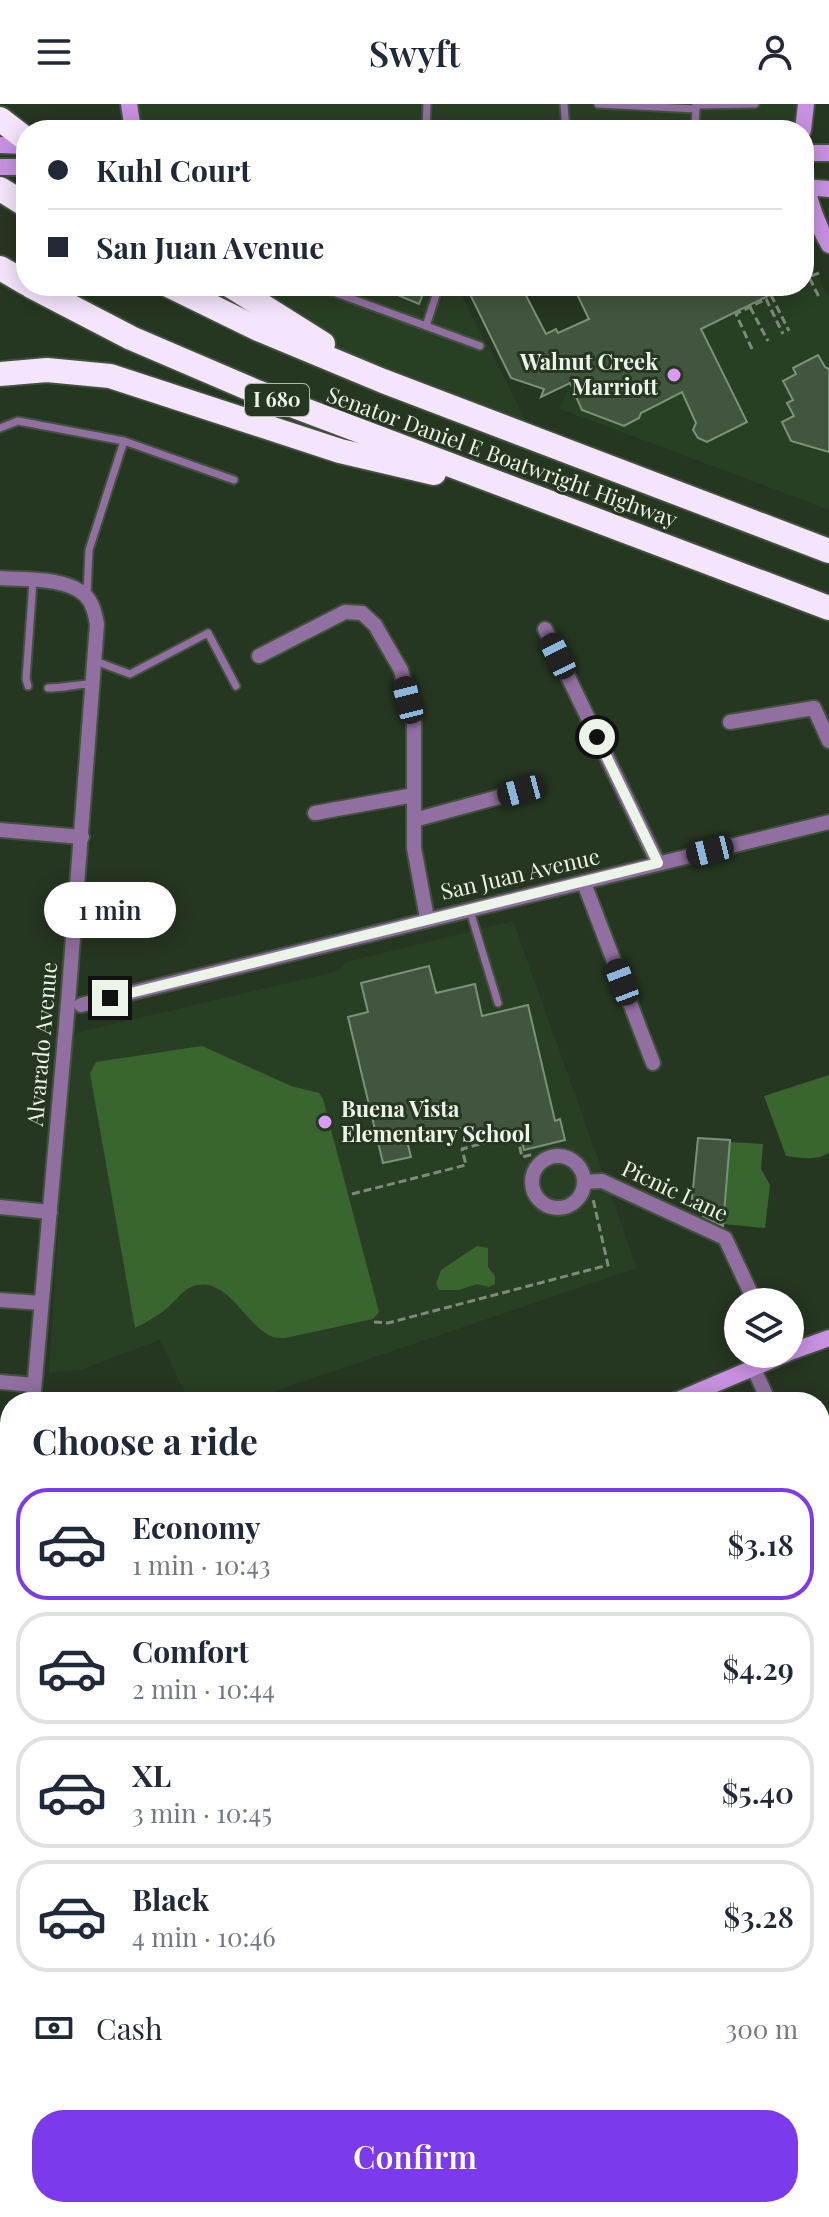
<!DOCTYPE html>
<meta charset="utf-8">
<style>
body{margin:0;font-family:"Playfair Display",serif;background:#f2f2f3;color:#1f2937;height:100vh;display:flex;flex-direction:column;font-size:30px;white-space:nowrap}
*{box-sizing:border-box;margin:0}
p{font-size:26px;color:#747a83}
.icon{flex:none;width:44px;height:44px;fill:none;stroke:currentColor;stroke-width:2;stroke-linecap:round;stroke-linejoin:round}
.map{position:relative;flex:1;overflow:hidden}
.drawer{position:absolute;left:0px;top:1288px;width:830px;height:826px;display:flex;flex-direction:column;background:#fff;border-radius:32px 32px 0 0;box-shadow:0 4px 20px #0003}
.drawer>*{flex:none}
.guide{position:absolute;left:16px;top:16px;width:798px;height:176px;border-radius:32px;box-shadow:0 4px 20px #0003;display:grid;align-content:center;height:176px;padding:0 32px;background:#fff}
.controls{position:absolute;left:724px;top:1184px;display:grid;gap:16px}
.controls a{display:grid;place-items:center;width:80px;height:80px;border-radius:50%;background:#fff;box-shadow:0 4px 20px #0003;font-size:40px}
.end{position:absolute;width:36px;height:36px;margin:-18px;border:10px solid #eaf5e8;background:#111;box-shadow:0 0 0 4px #111}
.from{border-radius:50%}
.bubble{position:absolute;height:56px;border-radius:28px;background:#fff;box-shadow:0 4px 20px #0003;font-size:26px;font-weight:600;line-height:56px;text-align:center}
.car{position:absolute;width:24px;height:48px;margin:-24px -12px;border-radius:10px;box-shadow:0 0 6px 2px #0007;background:linear-gradient(#222 24%,#8ab4d8 0 40%,#222 0 76%,#8ab4d8 0 86%,#222 0)}
.guide b{display:flex;align-items:center;gap:28px;height:76px;font-size:30px}
.guide b+b{border-top:2px solid #e0e1e3}
.guide i{width:20px;height:20px;background:#1f2937}
ul{padding:0;list-style:none}
li{display:flex;align-items:center;gap:24px;height:112px;margin:0 16px 12px;padding:0 16px;border:4px solid #e0e1e3;border-radius:32px}
li div{flex:1}
li b{display:block;font-size:30px}
li em{font-style:normal;font-weight:600}
li.on{border-color:#7c3aed}
li>.icon{width:72px;height:72px;stroke-width:1.5}
h2{padding:0 32px;font-size:36px;line-height:96px}
.pay{display:flex;align-items:center;gap:20px;height:88px;padding:0 32px;font-size:30px}
.pay p{margin-inline-start:auto}
.cta{display:flex;gap:16px;margin-top:auto;padding:16px 32px}
.cta a{flex:1;height:92px;border-radius:32px;background:#7c3aed;color:#fff;font-size:32px;font-weight:600;line-height:92px;text-align:center}
header{display:flex;justify-content:space-between;align-items:center;height:104px;padding:0 32px;background:#fff;font-size:36px;font-weight:600}
.map>svg:first-child{display:block}
.built{fill:#293f24}
.green{fill:#39662f}
.building{fill:#42553e;stroke:#7d9179;stroke-width:2}
.lines{fill:none;stroke-linecap:round;stroke-linejoin:round}
.lane-casing{stroke:#41513d;stroke-width:11}
.street-casing{stroke:#41513d;stroke-width:18}
.secondary-casing{stroke:#41513d;stroke-width:20}
.highway-casing{stroke:#41513d;stroke-width:28}
.path{stroke:#7d8b7a;stroke-width:3;stroke-dasharray:8 4;stroke-linecap:butt}
.lane{stroke:#916fa1;stroke-width:7}
.street{stroke:#916fa1;stroke-width:14}
.secondary{stroke:#c891e1;stroke-width:16}
.highway{stroke:#f4e4fc;stroke-width:24}
.route{stroke:#eaf5e8;stroke-width:10}
.poi-dot{fill:#da9af6;stroke:#253621;stroke-width:3}
.labels{text-anchor:middle;stroke-width:6;stroke-linejoin:round;paint-order:stroke}
.shield{fill:#253621;stroke:#afbcac;stroke-width:2}
.shield-label{font-size:20px;font-weight:bold;fill:#eaf5e8}
.poi-label{font-size:22px;font-weight:bold;fill:#eaf5e8;stroke:#253621;text-anchor:end}
.street-label{font-size:22px;fill:#eaf5e8;stroke:#253621}
</style>
<header><svg class="icon" aria-label="menu" viewBox="0 0 24 24"><path d="M4 6h16M4 12h16M4 18h16"/></svg>Swyft<svg class="icon" aria-label="person" viewBox="0 0 24 24"><circle cx="12" cy="8" r="4"/><path d="M4 21q1-7 8-7t8 7"/></svg></header>
<div class="map">
<svg width="829" height="2113" viewBox="0 0 829 2113">
<rect width="100%" height="100%" fill="#253621"/>
<g class="built">
<path d="M 129,0 L 806,0 L 803,26 L 133,26 Z"/>
<path d="M 804,148 L 829,193 L 829,406 L 560,305 L 566,289 L 651,249 L 618,182 L 804,182 Z"/>
<path d="M 231,182 L 457,182 L 536,336 L 383,277 Z"/>
<path d="M 513,817 L 637,1164 L 243,1298 L 189,1298 L 160,1236 L 83,1265 L 49,1269 L 70,938 L 79,928 L 339,867 L 346,858 Z"/>
</g>
<g class="green">
<path d="M 202,942 L 291,982 L 319,989 L 323,995 L 379,1208 L 373,1215 L 285,1234 C 279,1234 272,1234 267,1230 C 244,1217 224,1169 191,1183 C 182,1187 175,1198 167,1204 C 158,1212 146,1218 135,1224 L 90,969 L 96,958 Z"/>
<path d="M 829,971 L 829,1049 C 815,1057 801,1054 786,1052 L 764,992 Z"/>
<path d="M 730,1038 L 763,1040 L 761,1065 L 770,1081 L 765,1124 L 724,1120 Z"/>
<path d="M 477,1142 L 488,1144 L 488,1163 L 495,1172 L 495,1180 L 489,1183 L 477,1180 L 459,1186 L 439,1186 L 436,1180 L 441,1166 Z"/>
</g>
<g class="building">
<path d="M 376,182 L 426,182 L 419,200 Z"/>
<path d="M 466,182 L 521,182 L 546,230 L 556,225 L 558,229 L 589,215 L 573,182 L 788,182 L 701,225 L 747,318 L 707,338 L 698,334 L 693,326 L 696,319 L 682,288 L 641,309 L 639,314 L 624,322 L 582,306 L 570,279 L 541,293 L 544,285 L 511,274 Z"/>
<path d="M 818,251 L 825,263 L 829,265 L 829,348 L 791,337 L 782,318 L 794,312 L 787,299 L 793,296 L 783,277 L 796,270 L 793,264 Z"/>
<path d="M 429,862 L 436,889 L 475,880 L 482,912 L 528,901 L 555,1017 L 560,1015 L 565,1036 L 524,1046 L 520,1029 L 478,1039 L 474,1021 L 407,1037 L 411,1053 L 383,1059 L 348,913 L 368,908 L 361,879 Z"/>
<path d="M 698,1034 L 730,1036 L 723,1122 L 703,1112 L 707,1106 L 691,1105 Z"/>
</g>
<g class="lines">
<defs>
<g id="lane">
<path d="M 564,0 L 566,26"/>
<path d="M 598,0 L 696,5"/>
<path d="M 696,1 L 755,0"/>
<path d="M 426,26 L 427,0"/>
<path d="M 695,26 L 696,2"/>
<path d="M 328,186 L 426,222 L 439,182"/>
<path d="M 426,222 L 480,242"/>
<path d="M 0,324 L 18,317 L 124,337 L 89,446 L 87,490"/>
<path d="M 124,337 L 234,376"/>
<path d="M 95,557 L 130,570 L 208,529 L 236,582"/>
<path d="M 28,582 L 26,575 L 33,477"/>
<path d="M 48,584 C 64,584 77,580 93,580"/>
<path d="M 470,807 L 498,899"/>
</g>
<g id="street">
<path d="M 0,474 C 25,476 66,473 85,491 C 93,499 95,510 97,520 L 68,899 L 33,1298"/>
<path d="M 545,525 L 658,759"/>
<path d="M 259,552 L 345,508 L 362,509 L 375,521 L 401,566 L 414,620 L 414,744 L 427,814"/>
<path d="M 730,618 L 814,604 L 829,637"/>
<path d="M 315,709 L 414,691"/>
<path d="M 414,716 L 521,687"/>
<path d="M 0,726 L 82,733"/>
<path d="M 584,779 L 653,959"/>
<path d="M 81,901 L 829,718"/>
<circle cx="558" cy="1078" r="26"/>
<path d="M 584,1078 L 602,1077 L 725,1134 L 755,1198"/>
<path d="M 0,1103 L 50,1108"/>
<path d="M 0,1196 L 41,1199"/>
<path d="M 753,1263 L 769,1298"/>
<path d="M 0,1278 L 34,1281"/>
<path d="M 820,1416 L 829,1437"/>
<path d="M 0,1418 L 10,1419"/>
<path d="M 0,1732 L 10,1593"/>
<path d="M 0,1752 L 10,1748"/>
<path d="M 0,1875 L 10,1895"/>
<path d="M 820,1896 L 829,1926"/>
<path d="M 820,1949 L 829,1953"/>
<path d="M 820,1997 L 829,2020"/>
<path d="M 820,1997 L 829,1979"/>
<path d="M 115,2104 L 119,2113"/>
<path d="M 299,2113 L 314,2104"/>
</g>
<g id="secondary">
<path d="M 129,0 L 133,26"/>
<path d="M 803,26 L 806,0"/>
<path d="M 0,41 L 26,42"/>
<path d="M 804,49 L 829,49"/>
<path d="M 0,63 L 26,63"/>
<path d="M 804,66 C 807,91 816,118 829,141"/>
<path d="M 804,83 L 829,85"/>
<path d="M 790,1248 L 829,1234"/>
<path d="M 673,1298 L 786,1250"/>
<path d="M 0,1570 L 10,1566"/>
</g>
<g id="highway">
<path d="M 0,15 L 26,35"/>
<path d="M 0,85 L 26,101"/>
<path d="M 0,164 L 26,179"/>
<path d="M 31,182 L 131,234 L 257,288 L 829,504"/>
<path d="M 170,182 L 258,225 L 383,277 L 829,447"/>
<path d="M 231,182 L 323,240"/>
<path d="M 0,270 L 47,266 L 110,272 L 340,347 L 434,369"/>
</g>
</defs>
<use href="#lane" class="lane-casing"/>
<use href="#street" class="street-casing"/>
<use href="#secondary" class="secondary-casing"/>
<use href="#highway" class="highway-casing"/>
<g class="path">
<path d="M 819,169 L 809,173 L 820,195"/>
<path d="M 788,188 L 800,182"/>
<path d="M 771,191 L 789,227"/>
<path d="M 750,203 L 768,237"/>
<path d="M 752,245 L 736,210 L 766,195 L 783,230"/>
<path d="M 352,1090 L 466,1061 L 462,1045 L 517,1030 L 522,1053 L 534,1050"/>
<path d="M 374,1218 L 388,1219 L 608,1161 L 593,1095"/>
</g>
<use href="#lane" class="lane"/>
<use href="#street" class="street"/>
<use href="#secondary" class="secondary"/>
<use href="#highway" class="highway"/>
</g>
<g class="lines">
<path class="route" d="M 110,894 L 658,759 L 597,633"/>
</g>
<g class="poi-dot">
<circle cx="674" cy="271" r="8"/>
<circle cx="325" cy="1018" r="8"/>
</g>
<g class="labels">
<rect class="shield" x="245" y="280" width="64" height="32" rx="6"/>
<g class="shield-label">
<text x="277" y="303">I 680</text>
</g>
<g class="poi-label">
<text x="658" y="266">Walnut Creek<tspan x="658" dy="25">Marriott</tspan></text>
<text x="341" y="1013" text-anchor="start">Buena Vista<tspan x="341" dy="25">Elementary School</tspan></text>
</g>
<g class="street-label">
<text transform="translate(502 353) rotate(20)" y="8">Senator Daniel E Boatwright Highway</text>
<text transform="translate(520 770) rotate(-13)" y="8">San Juan Avenue</text>
<text transform="translate(42 940) rotate(-85)" y="8">Alvarado Avenue</text>
<text transform="translate(675 1087) rotate(25)" y="8">Picnic Lane</text>
</g>
</g>
</svg>
<div class="controls">
<a><svg class="icon" aria-label="layers" viewBox="0 0 24 24"><path d="M12 4l9 5-9 5-9-5zM3 14l9 5 9-5"/></svg></a>
</div>
<i class="end from" style="left:597px;top:633px"></i>
<i class="end" style="left:110px;top:894px"></i>
<div class="bubble" style="left:44px;top:778px;width:132px">1 min</div>
<i class="car" style="left:558px;top:552px;rotate:334deg"></i>
<i class="car" style="left:408px;top:596px;rotate:346deg"></i>
<i class="car" style="left:521px;top:687px;rotate:255deg"></i>
<i class="car" style="left:710px;top:747px;rotate:256deg"></i>
<i class="car" style="left:622px;top:878px;rotate:339deg"></i>
<div class="guide">
<b><i class="from"></i>Kuhl Court</b>
<b><i></i>San Juan Avenue</b>
</div>
<section class="drawer">
<h2>Choose a ride</h2>
<ul>
<li class="on"><svg class="icon" aria-label="car" viewBox="0 0 24 24"><path d="M5 17H2v-5l4-1 3-4h7l3 4 3 1v5h-3M9 17h6M6 11h13"/><circle cx="7" cy="17" r="2"/><circle cx="17" cy="17" r="2"/></svg><div><b>Economy</b><p>1 min · 10:43</p></div><em>$3.18</em></li>
<li><svg class="icon" aria-label="car" viewBox="0 0 24 24"><path d="M5 17H2v-5l4-1 3-4h7l3 4 3 1v5h-3M9 17h6M6 11h13"/><circle cx="7" cy="17" r="2"/><circle cx="17" cy="17" r="2"/></svg><div><b>Comfort</b><p>2 min · 10:44</p></div><em>$4.29</em></li>
<li><svg class="icon" aria-label="car" viewBox="0 0 24 24"><path d="M5 17H2v-5l4-1 3-4h7l3 4 3 1v5h-3M9 17h6M6 11h13"/><circle cx="7" cy="17" r="2"/><circle cx="17" cy="17" r="2"/></svg><div><b>XL</b><p>3 min · 10:45</p></div><em>$5.40</em></li>
<li><svg class="icon" aria-label="car" viewBox="0 0 24 24"><path d="M5 17H2v-5l4-1 3-4h7l3 4 3 1v5h-3M9 17h6M6 11h13"/><circle cx="7" cy="17" r="2"/><circle cx="17" cy="17" r="2"/></svg><div><b>Black</b><p>4 min · 10:46</p></div><em>$3.28</em></li>
</ul>
<div class="pay"><svg class="icon" aria-label="cash" viewBox="0 0 24 24"><path d="M3 7h18v10H3z"/><circle cx="12" cy="12" r="2"/></svg>Cash<p>300 m</p></div>
<div class="cta"><a>Confirm</a></div>
</section>
</div>
